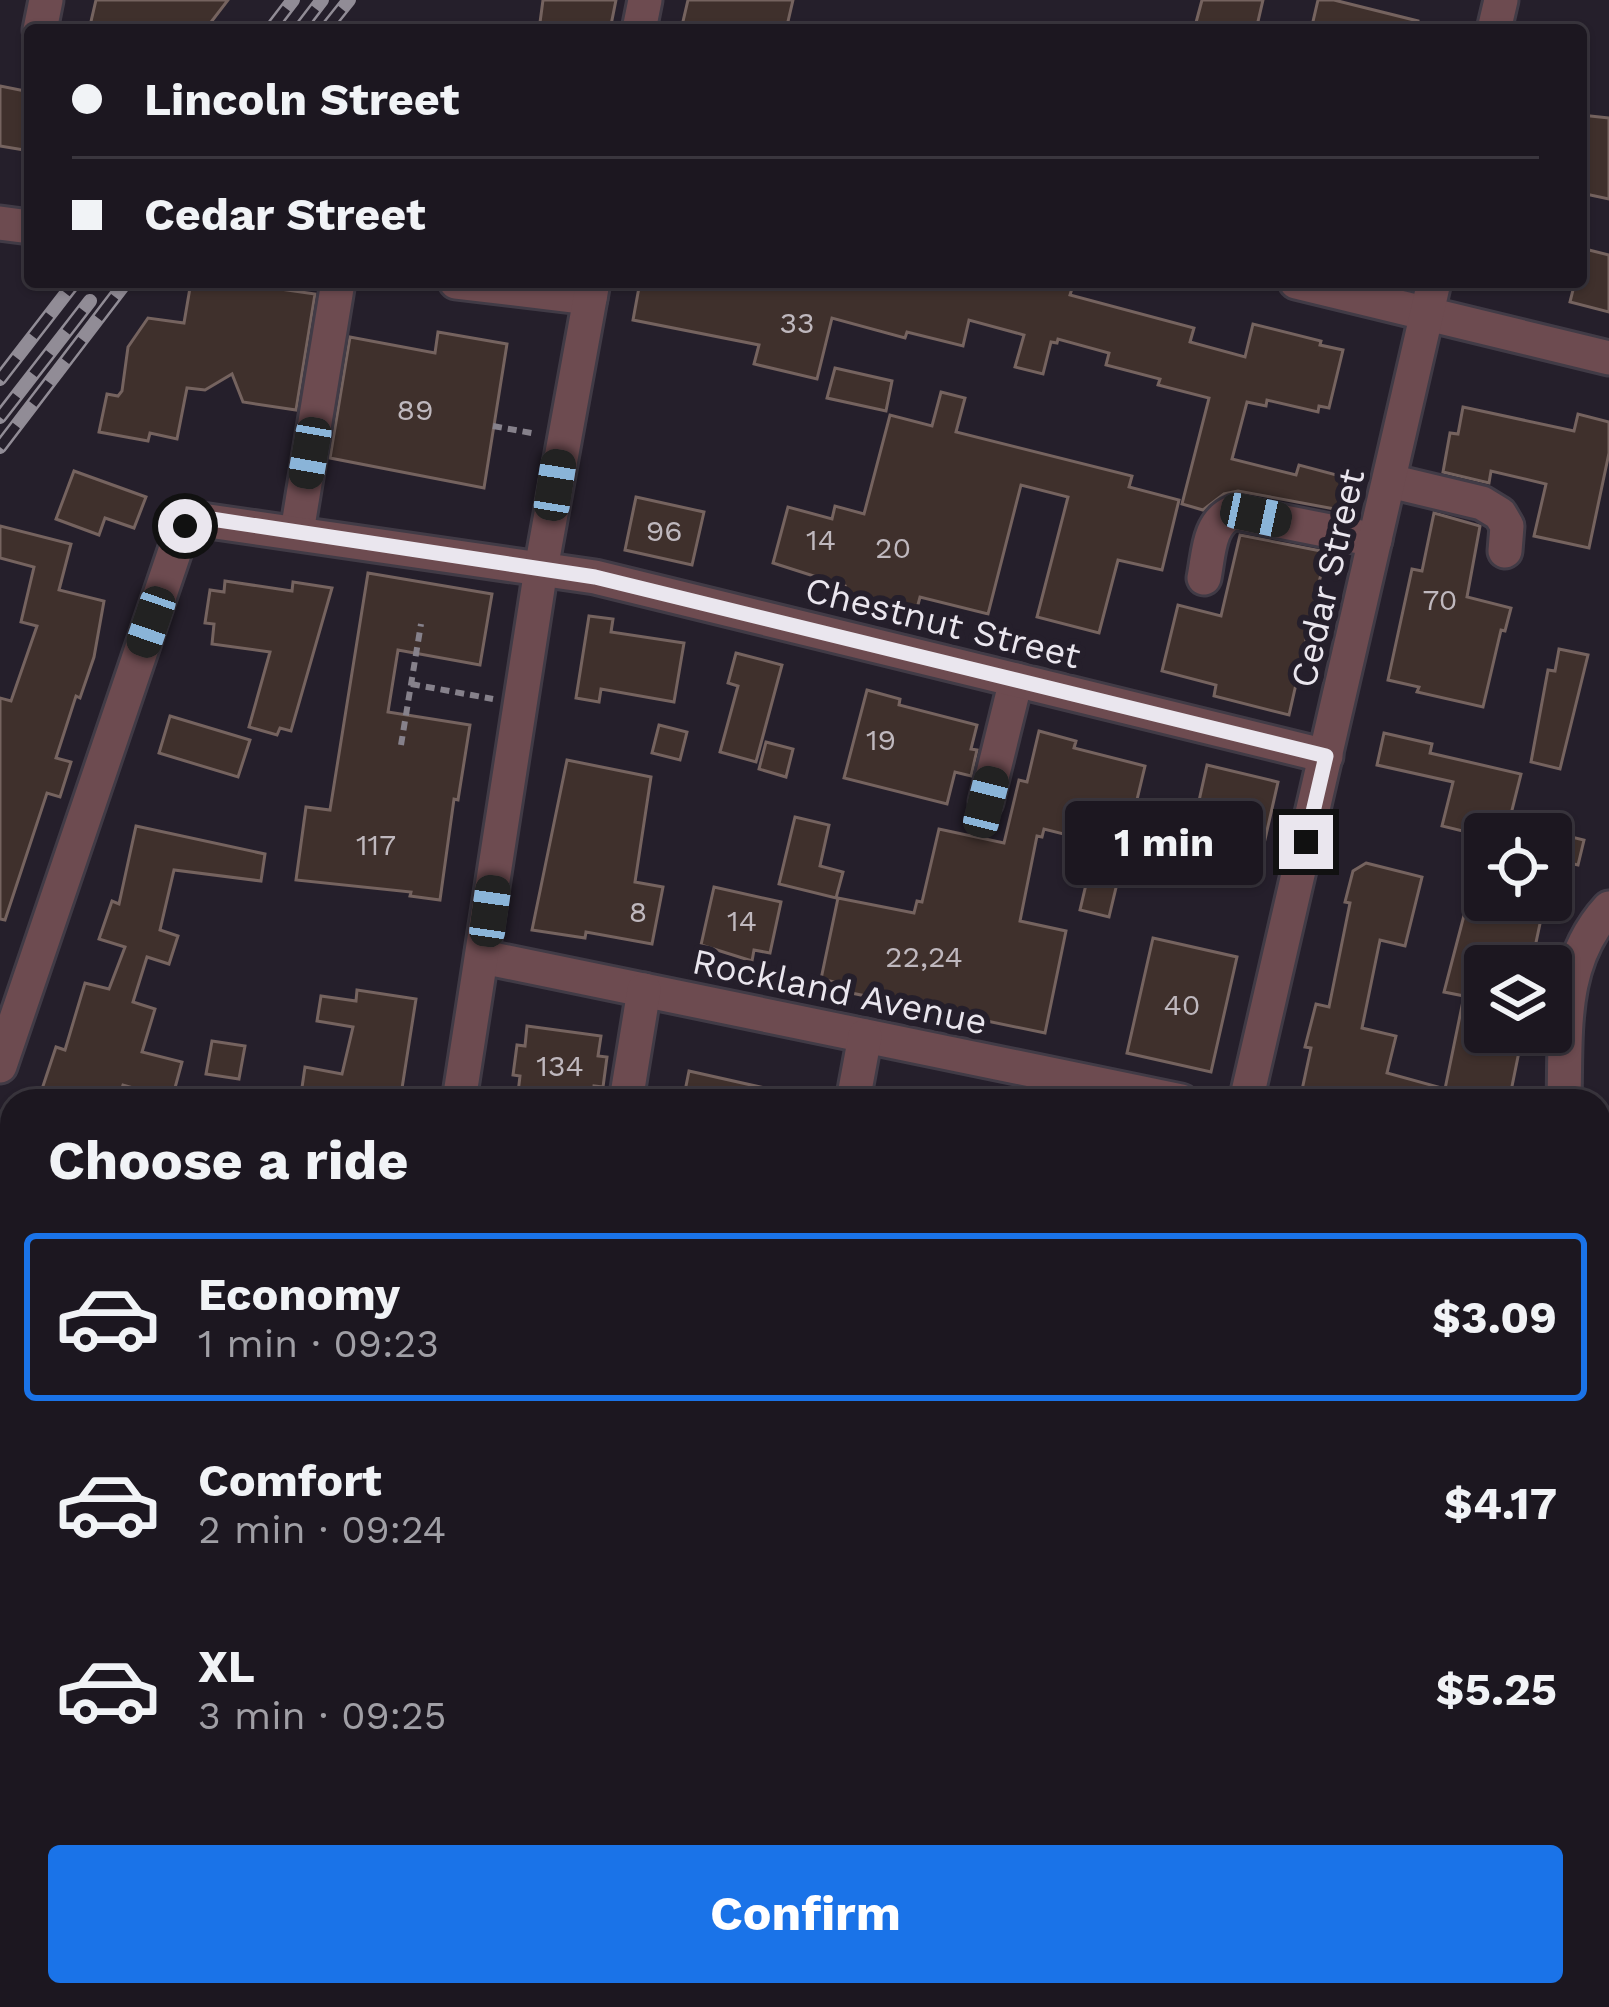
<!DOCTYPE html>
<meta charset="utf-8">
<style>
body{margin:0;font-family:"Work Sans",sans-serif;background:#252029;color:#f1f3f6;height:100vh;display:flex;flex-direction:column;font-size:45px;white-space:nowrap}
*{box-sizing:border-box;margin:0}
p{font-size:39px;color:#a09fa5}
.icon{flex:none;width:66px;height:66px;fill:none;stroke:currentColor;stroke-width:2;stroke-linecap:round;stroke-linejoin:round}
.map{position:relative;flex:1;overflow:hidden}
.panel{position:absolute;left:0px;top:1089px;width:1611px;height:918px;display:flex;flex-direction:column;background:#1c1720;border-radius:36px 36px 0 0;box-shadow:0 3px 9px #0004,0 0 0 3px #3a363e}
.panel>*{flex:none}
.banner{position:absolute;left:24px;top:24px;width:1563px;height:264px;border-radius:12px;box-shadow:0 3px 9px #0004,0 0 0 3px #3a363e;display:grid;align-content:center;height:264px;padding:0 48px;background:#1c1720}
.controls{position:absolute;left:1464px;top:813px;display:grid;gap:24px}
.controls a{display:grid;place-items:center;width:108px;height:108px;border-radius:12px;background:#1c1720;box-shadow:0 3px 9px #0004,0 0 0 3px #3a363e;font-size:60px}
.end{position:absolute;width:54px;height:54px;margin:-27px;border:15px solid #eae6ee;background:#111;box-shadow:0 0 0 6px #111}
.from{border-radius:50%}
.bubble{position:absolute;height:84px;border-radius:12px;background:#1c1720;box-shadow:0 3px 9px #0004,0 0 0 3px #3a363e;font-size:39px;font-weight:700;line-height:84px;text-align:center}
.car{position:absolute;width:36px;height:72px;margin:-36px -18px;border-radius:15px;box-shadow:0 0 9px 3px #0007;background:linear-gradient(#222 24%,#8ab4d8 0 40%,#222 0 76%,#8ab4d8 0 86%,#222 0)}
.banner b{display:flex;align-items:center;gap:42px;height:114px;font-size:45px}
.banner b+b{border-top:3px solid #3a363e}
.banner i{width:30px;height:30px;background:#f1f3f6}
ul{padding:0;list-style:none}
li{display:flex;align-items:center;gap:36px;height:168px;margin:0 24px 18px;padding:0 24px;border:6px solid transparent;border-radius:12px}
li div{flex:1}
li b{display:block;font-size:45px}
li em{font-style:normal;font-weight:700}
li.selected{border-color:#1a73e8}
li>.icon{width:108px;height:108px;stroke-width:1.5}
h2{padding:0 48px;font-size:54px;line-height:144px}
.primary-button{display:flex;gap:24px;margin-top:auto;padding:24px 48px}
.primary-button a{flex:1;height:138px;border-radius:12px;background:#1a73e8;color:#fff;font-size:48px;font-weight:700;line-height:138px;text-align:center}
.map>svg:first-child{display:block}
.building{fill:#3f302c;stroke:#75635f;stroke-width:3}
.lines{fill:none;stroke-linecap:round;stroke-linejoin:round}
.minor-casing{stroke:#413b46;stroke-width:39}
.path{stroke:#86818b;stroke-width:6;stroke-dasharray:9 6;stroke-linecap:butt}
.minor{stroke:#6d4b50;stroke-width:33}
.rail-casing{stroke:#918c96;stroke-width:14}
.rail{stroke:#251f2b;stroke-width:9;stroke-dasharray:27;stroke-linecap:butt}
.route{stroke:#eae6ee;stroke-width:15}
.labels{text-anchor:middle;stroke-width:12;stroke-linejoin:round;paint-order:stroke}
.number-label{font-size:30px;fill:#bfb8be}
.street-label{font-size:36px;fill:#eae6ee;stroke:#251f2b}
</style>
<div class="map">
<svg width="1609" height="2007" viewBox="0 0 1609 2007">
<rect width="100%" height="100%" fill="#251f2b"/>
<g class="building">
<path d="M 96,0 L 228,0 L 205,30 L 89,30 Z"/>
<path d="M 543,0 L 616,0 L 610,30 L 539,30 Z"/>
<path d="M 688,0 L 793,0 L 786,30 L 681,30 Z"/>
<path d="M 1202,0 L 1263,0 L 1256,30 L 1194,30 Z"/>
<path d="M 1318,0 L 1334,0 L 1418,21 L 1417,30 L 1311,30 Z"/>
<path d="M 0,86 L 30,92 L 30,151 L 0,146 Z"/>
<path d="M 1581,115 L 1609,118 L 1609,199 L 1581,193 Z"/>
<path d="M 1581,248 L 1609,255 L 1609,312 L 1570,302 L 1575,282 L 1581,282 Z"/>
<path d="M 191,282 L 232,282 L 315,294 L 296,410 L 243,402 L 232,374 L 205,390 L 187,388 L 177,439 L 150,433 L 148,441 L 99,432 L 107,394 L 118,396 L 122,391 L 128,347 L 148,318 L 184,323 Z"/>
<path d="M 640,282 L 1074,282 L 1070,295 L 1194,328 L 1190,342 L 1245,357 L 1253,324 L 1321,341 L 1320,345 L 1343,350 L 1329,408 L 1319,406 L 1318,412 L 1267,400 L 1266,406 L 1247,402 L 1232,459 L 1296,475 L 1299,465 L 1348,478 L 1340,510 L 1238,491 L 1224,494 L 1203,510 L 1182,504 L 1209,398 L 1158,385 L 1160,379 L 1106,365 L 1109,353 L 1058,339 L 1057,343 L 1051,342 L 1043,374 L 1015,367 L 1024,335 L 969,320 L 963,346 L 907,332 L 905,338 L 832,318 L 817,379 L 754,364 L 759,345 L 633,320 Z"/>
<path d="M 438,332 L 507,344 L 484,488 L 330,458 L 350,337 L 435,353 Z"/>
<path d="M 835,368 L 892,381 L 886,411 L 827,398 Z"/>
<path d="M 941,392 L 965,398 L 956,432 L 1132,476 L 1129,487 L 1179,500 L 1162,570 L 1118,560 L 1099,633 L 1037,617 L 1068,497 L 1021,485 L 988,614 L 920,597 L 915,616 L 842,597 L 845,586 L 773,563 L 788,507 L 832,519 L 835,506 L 864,514 L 890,415 L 932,426 Z"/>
<path d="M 1463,407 L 1574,431 L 1578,414 L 1609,422 L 1609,453 L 1589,548 L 1534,536 L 1546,484 L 1491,471 L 1489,483 L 1443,472 L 1450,433 L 1458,434 Z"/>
<path d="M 74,471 L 146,497 L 134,528 L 105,518 L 99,535 L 56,519 Z"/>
<path d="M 636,497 L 704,512 L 692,565 L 625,550 Z"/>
<path d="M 1434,513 L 1480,526 L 1467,597 L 1511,608 L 1505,631 L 1501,630 L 1483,707 L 1417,692 L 1419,687 L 1388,680 L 1412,569 L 1422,571 Z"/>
<path d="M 0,526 L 71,544 L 59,590 L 104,601 L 94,657 L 80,698 L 76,696 L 56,758 L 71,762 L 60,797 L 47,793 L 5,920 L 0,919 L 0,698 L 11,701 L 37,626 L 21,622 L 34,567 L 0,558 Z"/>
<path d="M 1240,535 L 1326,552 L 1289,715 L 1214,696 L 1216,685 L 1162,671 L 1178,605 L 1221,616 Z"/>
<path d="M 368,573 L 492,594 L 480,665 L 398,650 L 388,712 L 470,725 L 458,800 L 454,799 L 440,900 L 410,896 L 411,892 L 296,880 L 306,807 L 330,810 Z"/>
<path d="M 225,581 L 292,591 L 293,582 L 332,588 L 291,731 L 280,728 L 277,735 L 249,727 L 270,652 L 212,644 L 214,624 L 205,623 L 210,590 L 224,592 Z"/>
<path d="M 589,616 L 613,619 L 611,632 L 684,643 L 674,702 L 601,689 L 599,702 L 576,698 Z"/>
<path d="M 1559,649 L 1588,655 L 1560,769 L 1531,762 L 1548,670 L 1555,671 Z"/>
<path d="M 736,653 L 782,665 L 756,762 L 720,752 L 738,686 L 728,683 Z"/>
<path d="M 867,690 L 900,699 L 899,705 L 977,725 L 971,749 L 977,750 L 971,776 L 955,772 L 947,804 L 844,778 Z"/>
<path d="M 170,716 L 250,740 L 238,777 L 159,753 Z"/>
<path d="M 659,725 L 687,732 L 680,760 L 652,753 Z"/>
<path d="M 1039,731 L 1076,741 L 1074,748 L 1145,766 L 1109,917 L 1080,910 L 1096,842 L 1044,829 L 1042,837 L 1037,836 L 1020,921 L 1066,931 L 1045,1033 L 837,990 L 839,983 L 821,979 L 838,898 L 914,913 L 917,901 L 922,902 L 939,829 L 1004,843 L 1019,780 L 1027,782 Z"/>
<path d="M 1384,733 L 1432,744 L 1430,753 L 1521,774 L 1506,834 L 1475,834 L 1442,826 L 1453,782 L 1377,765 Z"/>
<path d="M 766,742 L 793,749 L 786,777 L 759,769 Z"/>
<path d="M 567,760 L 651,777 L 635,882 L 663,887 L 652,944 L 586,932 L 585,938 L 532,930 Z"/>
<path d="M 1207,765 L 1278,782 L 1259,866 L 1188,850 Z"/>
<path d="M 795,817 L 829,825 L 820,866 L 843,872 L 836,898 L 779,884 Z"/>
<path d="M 136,826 L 265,854 L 261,881 L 174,870 L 160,930 L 178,936 L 169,964 L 147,957 L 133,1002 L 155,1009 L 142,1052 L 182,1062 L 172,1099 L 123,1085 L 119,1097 L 105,1091 L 101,1101 L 68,1101 L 41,1092 L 56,1047 L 65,1050 L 85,983 L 109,989 L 125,947 L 99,939 L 112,901 L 119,904 Z"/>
<path d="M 1551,832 L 1584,840 L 1578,865 L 1551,859 Z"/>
<path d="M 1366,863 L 1422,877 L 1405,946 L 1380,940 L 1362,1028 L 1396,1036 L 1387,1073 L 1445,1089 L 1464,996 L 1444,992 L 1468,900 L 1545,900 L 1531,966 L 1485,966 L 1485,1032 L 1523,1032 L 1509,1101 L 1347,1101 L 1302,1090 L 1311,1048 L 1305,1047 L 1316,1004 L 1329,1007 L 1350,903 L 1345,902 L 1353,871 Z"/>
<path d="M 714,887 L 781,902 L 770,953 L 754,950 L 752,961 L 701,945 Z"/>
<path d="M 1153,938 L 1237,957 L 1211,1072 L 1127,1053 Z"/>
<path d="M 357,990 L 416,999 L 400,1101 L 300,1101 L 305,1067 L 342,1074 L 353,1027 L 317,1021 L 321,996 L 356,1001 Z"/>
<path d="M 527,1026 L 601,1036 L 598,1056 L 607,1057 L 603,1087 L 594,1086 L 592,1101 L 517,1101 L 520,1076 L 513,1075 L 517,1045 L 525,1046 Z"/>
<path d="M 212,1041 L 245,1046 L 239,1079 L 206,1074 Z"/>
<path d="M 689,1071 L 778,1091 L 777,1101 L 683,1101 Z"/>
</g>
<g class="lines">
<defs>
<g id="minor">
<path d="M 40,30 L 46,0"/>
<path d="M 639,30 L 645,0"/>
<path d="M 1494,30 L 1501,0"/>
<path d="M 0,223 L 30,227"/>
<path d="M 456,282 L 590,298"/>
<path d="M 1296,282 L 1609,358"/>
<path d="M 1390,481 L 1482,503 L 1500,514 L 1507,526 L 1505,551"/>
<path d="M 297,532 L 338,282"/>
<path d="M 1204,578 C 1209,553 1208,522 1234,512 L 1375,540"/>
<path d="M 986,802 L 1016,680"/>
<path d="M 483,957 L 1181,1101"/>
<path d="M 0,1066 L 181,533 L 195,519 L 595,577 L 1326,756"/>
<path d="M 459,1101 L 541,569 L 593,282"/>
<path d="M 626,1101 L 644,990"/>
<path d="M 853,1101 L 865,1036"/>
<path d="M 1246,1101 L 1434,282"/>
<path d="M 1564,1101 C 1566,1032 1559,962 1609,908"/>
<path d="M 1599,1263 L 1609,1280"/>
<path d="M 0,1332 L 12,1336"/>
<path d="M 0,1578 L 12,1548"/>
<path d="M 1599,1677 L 1609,1679"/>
<path d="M 1582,1995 L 1595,2007"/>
<path d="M 316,2007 L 318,1995"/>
<path d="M 709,2007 L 711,1995"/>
<path d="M 1064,2007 L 1066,1995"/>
<path d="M 1435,2007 L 1439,1995"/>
</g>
</defs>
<use href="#minor" class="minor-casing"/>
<g class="path">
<path d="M 493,426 L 537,434"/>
<path d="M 411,684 L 493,699"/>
<path d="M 401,745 L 421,624"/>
</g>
<use href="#minor" class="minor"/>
<defs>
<g id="rail">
<path d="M 270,30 L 293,0"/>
<path d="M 299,30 L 322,0"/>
<path d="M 325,30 L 349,0"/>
<path d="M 0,379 L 75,282"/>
<path d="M 0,417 L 90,301"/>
<path d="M 0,447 L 126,282"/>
</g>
</defs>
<use href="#rail" class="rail-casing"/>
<use href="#rail" class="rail"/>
</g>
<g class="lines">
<path class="route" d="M 185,526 L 193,520 L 205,518 L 595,577 L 1326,756 L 1306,842"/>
</g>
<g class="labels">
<g class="number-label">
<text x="797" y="333">33</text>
<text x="415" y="420">89</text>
<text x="664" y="541">96</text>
<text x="821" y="550">14</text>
<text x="893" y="558">20</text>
<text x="1440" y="610">70</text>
<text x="881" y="750">19</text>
<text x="376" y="855">117</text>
<text x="638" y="922">8</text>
<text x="742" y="931">14</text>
<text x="924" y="967">22,24</text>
<text x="1182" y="1015">40</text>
<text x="560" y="1076">134</text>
</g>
<g class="street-label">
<text transform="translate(1327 578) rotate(-77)" y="13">Cedar Street</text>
<text transform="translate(943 622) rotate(14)" y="13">Chestnut Street</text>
<text transform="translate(840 991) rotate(12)" y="13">Rockland Avenue</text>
</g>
</g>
</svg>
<div class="controls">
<a><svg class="icon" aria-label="locate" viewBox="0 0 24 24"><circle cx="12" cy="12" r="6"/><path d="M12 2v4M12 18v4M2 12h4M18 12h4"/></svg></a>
<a><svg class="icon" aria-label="layers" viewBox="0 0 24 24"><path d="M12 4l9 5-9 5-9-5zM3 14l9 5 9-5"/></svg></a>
</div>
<i class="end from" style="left:185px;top:526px"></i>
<i class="end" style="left:1306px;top:842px"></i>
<div class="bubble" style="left:1065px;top:801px;width:198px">1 min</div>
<i class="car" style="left:310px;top:453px;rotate:190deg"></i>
<i class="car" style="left:555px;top:485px;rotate:9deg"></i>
<i class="car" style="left:1256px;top:515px;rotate:102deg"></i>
<i class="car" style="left:151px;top:622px;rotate:199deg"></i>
<i class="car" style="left:986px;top:802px;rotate:14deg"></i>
<i class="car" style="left:490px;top:911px;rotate:8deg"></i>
<div class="banner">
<b><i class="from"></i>Lincoln Street</b>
<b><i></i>Cedar Street</b>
</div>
<section class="panel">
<h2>Choose a ride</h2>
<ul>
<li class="selected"><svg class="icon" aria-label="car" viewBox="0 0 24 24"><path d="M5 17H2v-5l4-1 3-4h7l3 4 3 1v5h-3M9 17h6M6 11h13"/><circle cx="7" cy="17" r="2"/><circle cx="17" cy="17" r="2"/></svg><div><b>Economy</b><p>1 min · 09:23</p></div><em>$3.09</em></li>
<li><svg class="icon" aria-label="car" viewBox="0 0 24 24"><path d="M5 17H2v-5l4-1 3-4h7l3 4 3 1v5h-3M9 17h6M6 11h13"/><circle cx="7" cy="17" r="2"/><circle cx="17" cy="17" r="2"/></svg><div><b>Comfort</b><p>2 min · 09:24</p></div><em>$4.17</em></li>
<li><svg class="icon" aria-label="car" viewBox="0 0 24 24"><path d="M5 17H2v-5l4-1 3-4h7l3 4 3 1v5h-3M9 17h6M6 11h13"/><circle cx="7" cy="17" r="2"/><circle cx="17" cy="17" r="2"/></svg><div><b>XL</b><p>3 min · 09:25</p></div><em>$5.25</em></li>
</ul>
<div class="primary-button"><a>Confirm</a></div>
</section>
</div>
